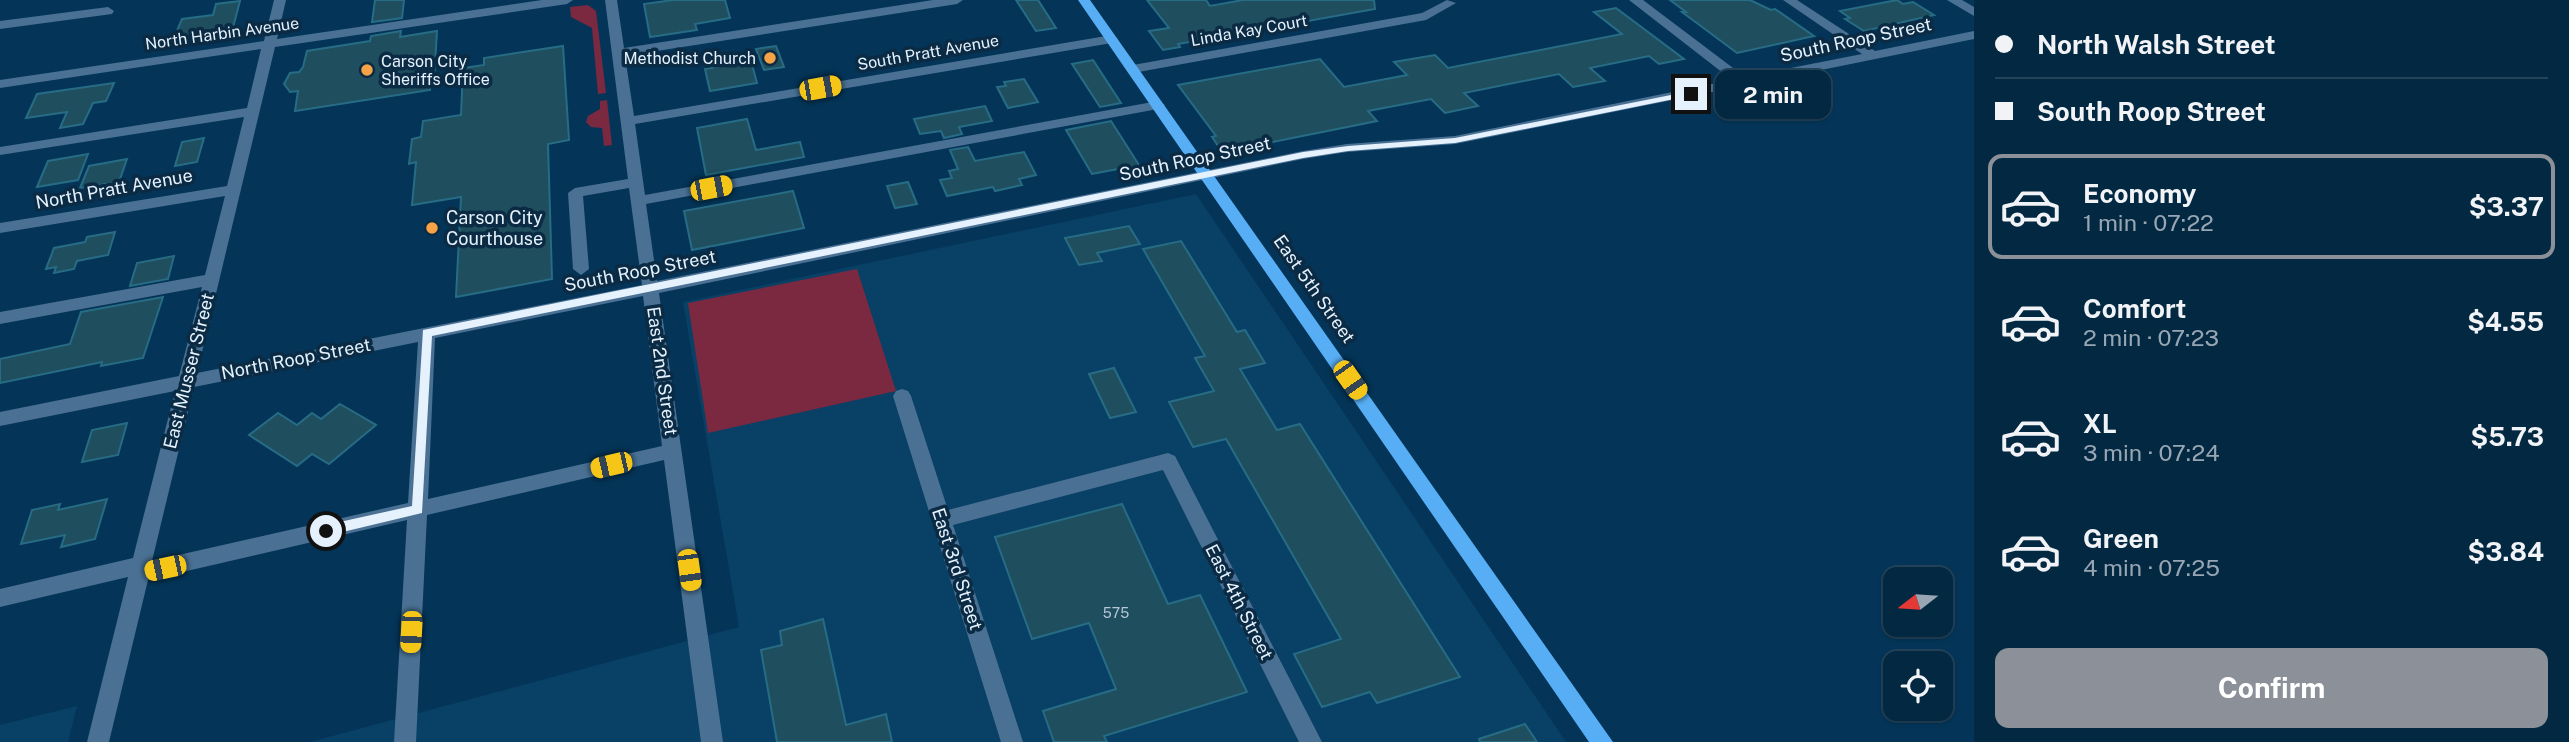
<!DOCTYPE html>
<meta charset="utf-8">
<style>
body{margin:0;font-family:"Public Sans",sans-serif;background:#11344d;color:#f1f3f6;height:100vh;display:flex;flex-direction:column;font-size:26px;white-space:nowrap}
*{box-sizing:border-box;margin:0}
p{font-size:23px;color:#97a6b2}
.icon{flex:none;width:38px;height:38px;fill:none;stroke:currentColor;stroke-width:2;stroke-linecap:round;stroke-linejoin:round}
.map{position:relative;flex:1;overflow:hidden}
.sheet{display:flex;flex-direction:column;background:#032842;width:595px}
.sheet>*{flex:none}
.guide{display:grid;align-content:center;height:154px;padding:0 21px;background:#032842}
.needle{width:46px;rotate:253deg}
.buttons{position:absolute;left:1883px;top:567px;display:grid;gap:14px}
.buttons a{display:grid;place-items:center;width:70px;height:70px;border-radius:14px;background:#032842;box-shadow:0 2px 5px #0004,0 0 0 2px #24445b;font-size:35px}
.end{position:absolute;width:32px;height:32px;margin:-16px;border:9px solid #e5f1fc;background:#111;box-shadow:0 0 0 4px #111}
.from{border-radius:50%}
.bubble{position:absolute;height:49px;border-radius:14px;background:#032842;box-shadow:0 2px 5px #0004,0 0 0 2px #24445b;font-size:23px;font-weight:700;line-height:49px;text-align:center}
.car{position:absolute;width:21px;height:42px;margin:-21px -10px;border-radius:9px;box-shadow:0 0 5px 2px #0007;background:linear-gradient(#f5c518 24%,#345 0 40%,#f5c518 0 76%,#345 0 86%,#f5c518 0)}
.guide b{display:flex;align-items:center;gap:24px;height:66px;font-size:26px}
.guide b+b{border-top:2px solid #24445b}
.guide i{width:18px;height:18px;background:#f1f3f6}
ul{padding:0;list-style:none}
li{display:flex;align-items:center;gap:21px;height:105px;margin:0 14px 10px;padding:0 7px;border:4px solid transparent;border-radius:14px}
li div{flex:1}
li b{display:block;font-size:26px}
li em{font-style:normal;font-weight:700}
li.active{border-color:#8c9099}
li>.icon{width:63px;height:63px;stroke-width:1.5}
.action{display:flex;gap:14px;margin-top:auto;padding:14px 21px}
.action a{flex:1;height:80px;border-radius:14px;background:#8c9099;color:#fff;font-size:28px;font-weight:700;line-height:80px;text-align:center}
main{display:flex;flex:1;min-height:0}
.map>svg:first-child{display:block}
.built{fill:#084066}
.green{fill:#7a2941}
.building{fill:#1f4e5f;stroke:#276c85;stroke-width:2}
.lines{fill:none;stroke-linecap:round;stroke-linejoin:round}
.minor{fill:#4a7194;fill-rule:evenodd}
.major{fill:#58aef4;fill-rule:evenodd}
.route{fill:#e5f1fc}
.poi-dot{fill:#f5a346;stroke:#0b2b44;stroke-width:2.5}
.labels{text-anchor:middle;stroke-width:7;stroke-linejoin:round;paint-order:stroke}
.number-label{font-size:14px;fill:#b4c8d5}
.far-street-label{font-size:16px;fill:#e5f1fc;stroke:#0b2b44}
.far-poi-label{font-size:16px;fill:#e5f1fc;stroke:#0b2b44;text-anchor:end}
.street-label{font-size:18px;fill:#e5f1fc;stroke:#0b2b44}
.poi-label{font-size:18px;fill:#e5f1fc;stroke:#0b2b44;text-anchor:start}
</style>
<main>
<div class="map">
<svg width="1974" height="742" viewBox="0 0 1974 742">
<rect width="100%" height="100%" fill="#043558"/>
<g class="built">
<path d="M 1196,194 L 1566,742 L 310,742 L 739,627 L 683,302 Z"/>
<path d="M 77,706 L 68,742 L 0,742 L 0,725 Z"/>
</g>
<g class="green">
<path d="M 588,5 L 596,11 L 606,93 L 598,94 L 592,28 L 571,17 L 570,7 Z"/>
<path d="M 607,100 L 612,145 L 604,146 L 602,128 L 591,127 L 586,122 L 588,116 L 600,109 L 600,101 Z"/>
<path d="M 857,269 L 896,391 L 708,433 L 688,303 Z"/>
</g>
<g class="building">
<path d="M 375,0 L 404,0 L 402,18 L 372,22 Z"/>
<path d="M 673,0 L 725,0 L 730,18 L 695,24 L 697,30 L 650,37 L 644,4 Z"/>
<path d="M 1016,0 L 1038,0 L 1056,28 L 1036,31 Z"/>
<path d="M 1147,0 L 1206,0 L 1210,6 L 1243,0 L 1374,0 L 1375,9 L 1178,44 L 1180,47 L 1163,50 L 1149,31 L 1169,28 Z"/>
<path d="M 1670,0 L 1750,0 L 1771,10 L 1775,9 L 1814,36 L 1737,53 L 1682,12 L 1686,12 Z"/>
<path d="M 1897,0 L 1903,4 L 1913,2 L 1934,15 L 1864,31 L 1845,19 L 1850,18 L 1840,11 Z"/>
<path d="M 240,1 L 232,31 L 173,40 L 182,19 L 213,15 L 216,4 Z"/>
<path d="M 1616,8 L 1684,59 L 1659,64 L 1649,56 L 1590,68 L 1605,81 L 1573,87 L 1559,74 L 1464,93 L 1478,106 L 1445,113 L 1431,99 L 1368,111 L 1377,121 L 1222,152 L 1212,137 L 1216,136 L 1178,85 L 1320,59 L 1344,87 L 1407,75 L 1394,62 L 1435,55 L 1448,68 L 1622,34 L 1594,12 Z"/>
<path d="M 401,31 L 400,37 L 437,31 L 434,82 L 431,83 L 430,90 L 295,111 L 298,91 L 290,92 L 284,84 L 290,73 L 299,72 L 303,67 L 307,51 L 370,41 L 371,36 Z"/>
<path d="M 563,46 L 569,140 L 548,144 L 552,279 L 456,297 L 461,197 L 412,205 L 416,162 L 409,164 L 412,139 L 421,137 L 423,121 L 461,115 L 463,68 L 484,65 L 484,58 Z"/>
<path d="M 776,46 L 784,67 L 764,70 L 756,49 Z"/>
<path d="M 1093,60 L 1121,103 L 1100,107 L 1072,64 Z"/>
<path d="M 751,61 L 757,83 L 710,91 L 705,69 Z"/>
<path d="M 1024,79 L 1038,102 L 1008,108 L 997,87 L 1006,86 L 1004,82 Z"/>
<path d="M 114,83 L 106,101 L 93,103 L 83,124 L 60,128 L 67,112 L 26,118 L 37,94 Z"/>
<path d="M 985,106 L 992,121 L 959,127 L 962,134 L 944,138 L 941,131 L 920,134 L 914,119 Z"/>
<path d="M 747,119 L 756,150 L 800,142 L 804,157 L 706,175 L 697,128 Z"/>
<path d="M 1111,121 L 1139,165 L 1092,174 L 1066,130 Z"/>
<path d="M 204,138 L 197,162 L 175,166 L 182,142 Z"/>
<path d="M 968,147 L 975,161 L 1024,152 L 1036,175 L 1019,179 L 1022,185 L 995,191 L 993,187 L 947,196 L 940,180 L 952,178 L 949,171 L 958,169 L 950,150 Z"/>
<path d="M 88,154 L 78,180 L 37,187 L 48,161 Z"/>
<path d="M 127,159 L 119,182 L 80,188 L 89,166 Z"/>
<path d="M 908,182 L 917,204 L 895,208 L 887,186 Z"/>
<path d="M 793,191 L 804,228 L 692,250 L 684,211 Z"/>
<path d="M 1129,226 L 1140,244 L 1097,253 L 1102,261 L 1079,265 L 1065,238 Z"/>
<path d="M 115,232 L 108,255 L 77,261 L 74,269 L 54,273 L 56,267 L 46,269 L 54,248 L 85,242 L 87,237 Z"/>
<path d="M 1181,241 L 1237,332 L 1245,330 L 1265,363 L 1240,369 L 1277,430 L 1300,424 L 1460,677 L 1377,703 L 1370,692 L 1322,707 L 1294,654 L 1341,639 L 1226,439 L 1193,447 L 1169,402 L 1214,391 L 1195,358 L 1205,356 L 1143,249 Z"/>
<path d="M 174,256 L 168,279 L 130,286 L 137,263 Z"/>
<path d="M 163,297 L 143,358 L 101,366 L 102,362 L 0,383 L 0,359 L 70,344 L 81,312 Z"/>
<path d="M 1114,368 L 1136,412 L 1110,418 L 1089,374 Z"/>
<path d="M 340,404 L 376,425 L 329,464 L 312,454 L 297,466 L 249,435 L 278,413 L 297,425 L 312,413 L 321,419 Z"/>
<path d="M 127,423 L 118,455 L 82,462 L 92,430 Z"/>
<path d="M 107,499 L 95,539 L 61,547 L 65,535 L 21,544 L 32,510 L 60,504 L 58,510 Z"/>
<path d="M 1122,504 L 1168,604 L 1200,595 L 1247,692 L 1104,736 L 1107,742 L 1054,742 L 1043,711 L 1116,689 L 1089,623 L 1032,639 L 995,537 Z"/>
<path d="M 823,619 L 846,725 L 886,714 L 892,742 L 777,742 L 761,650 L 782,645 L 780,631 Z"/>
<path d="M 1525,724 L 1537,742 L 1480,742 L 1479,739 Z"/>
</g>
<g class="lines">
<g class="minor">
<path d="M 274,0 L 286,0 L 277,39 L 542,0 L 573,0 L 567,4 L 275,47 L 197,373 L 642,285 L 629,188 L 583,196 L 589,269 L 581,275 L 573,269 L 568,193 L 575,188 L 628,179 L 605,0 L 617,0 L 624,48 L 933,0 L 963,0 L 957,4 L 625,56 L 634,116 L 1112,35 L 1118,39 L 1112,43 L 635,124 L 645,195 L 1158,101 L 1165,105 L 1158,109 L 646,204 L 657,281 L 1303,151 L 1347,144 L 1455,136 L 1732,80 L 1629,0 L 1643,0 L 1745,77 L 1862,54 L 1783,0 L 1797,0 L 1875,51 L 1974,31 L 1974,39 L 1455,144 L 1347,152 L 1303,159 L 659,293 L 723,742 L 701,742 L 664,460 L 427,515 L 416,742 L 394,742 L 407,520 L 148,580 L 109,742 L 87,742 L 128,577 L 0,607 L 0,589 L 133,558 L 175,391 L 0,426 L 0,412 L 179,376 L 202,287 L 0,324 L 0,312 L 205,275 L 225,196 L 0,233 L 0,223 L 227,186 L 244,117 L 0,155 L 0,147 L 247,108 L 261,49 L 0,88 L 0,80 L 264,41 ZM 643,296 L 662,446 L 428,499 L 435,338 ZM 418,342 L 408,503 L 152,561 L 194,387 Z"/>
<path d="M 1447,0 L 1456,3 L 1426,20 L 1133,73 L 1126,69 L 1133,65 L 1422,13 Z"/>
<path d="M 1947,0 L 1962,0 L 1974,7 L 1974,16 Z"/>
<path d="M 108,7 L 114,11 L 112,14 L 0,29 L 0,21 Z"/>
<path d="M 902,389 L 908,391 L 911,396 L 948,510 L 1168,453 L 1175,456 L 1322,742 L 1299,742 L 1163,470 L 953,525 L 1023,742 L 1001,742 L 893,396 L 896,391 Z"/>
</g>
<path class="major" d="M 1078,0 L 1090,0 L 1613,742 L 1589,742 Z"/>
</g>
<path class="route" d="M 1691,91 L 1694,92 L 1694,95 L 1455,143 L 1348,151 L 1303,158 L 432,336 L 422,513 L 326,536 L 320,531 L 326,525 L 412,506 L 423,330 L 1303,152 L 1348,146 L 1455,138 Z"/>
<g class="poi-dot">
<circle cx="770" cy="58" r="7"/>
<circle cx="367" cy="70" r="7"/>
<circle cx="432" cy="228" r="7"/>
</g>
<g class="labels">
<g class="number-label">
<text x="1116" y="618">575</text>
</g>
<g class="far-street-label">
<text transform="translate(1249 30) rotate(-10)" y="6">Linda Kay Court</text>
<text transform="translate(222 33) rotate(-8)" y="6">North Harbin Avenue</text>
<text transform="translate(928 52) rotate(-10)" y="6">South Pratt Avenue</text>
</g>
<g class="far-poi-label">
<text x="756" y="64">Methodist Church</text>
<text x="381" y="67" text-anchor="start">Carson City<tspan x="381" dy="18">Sheriffs Office</tspan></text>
</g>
<g class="street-label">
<text transform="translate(1856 40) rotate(-12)" y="6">South Roop Street</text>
<text transform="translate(1195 159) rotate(-12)" y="6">South Roop Street</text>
<text transform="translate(114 189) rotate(-10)" y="6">North Pratt Avenue</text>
<text transform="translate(640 271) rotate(-11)" y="6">South Roop Street</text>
<text transform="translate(1314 289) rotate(55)" y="6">East 5th Street</text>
<text transform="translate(296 359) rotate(-11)" y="6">North Roop Street</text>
<text transform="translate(189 371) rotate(-76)" y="6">East Musser Street</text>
<text transform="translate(662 371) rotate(82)" y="6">East 2nd Street</text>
<text transform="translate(957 569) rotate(72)" y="6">East 3rd Street</text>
<text transform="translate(1239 602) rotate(63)" y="6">East 4th Street</text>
</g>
<g class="poi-label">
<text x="446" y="224">Carson City<tspan x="446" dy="21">Courthouse</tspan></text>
</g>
</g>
</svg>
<div class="buttons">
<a><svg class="needle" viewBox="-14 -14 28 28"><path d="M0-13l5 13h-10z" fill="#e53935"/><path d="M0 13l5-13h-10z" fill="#97a6b2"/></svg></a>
<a><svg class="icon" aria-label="locate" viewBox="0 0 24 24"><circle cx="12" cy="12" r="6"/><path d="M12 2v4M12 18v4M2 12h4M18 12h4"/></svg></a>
</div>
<i class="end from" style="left:326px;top:531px"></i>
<i class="end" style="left:1691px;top:94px"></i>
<div class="bubble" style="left:1715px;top:70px;width:116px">2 min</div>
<i class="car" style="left:820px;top:88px;rotate:80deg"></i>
<i class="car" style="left:711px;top:188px;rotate:79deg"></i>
<i class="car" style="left:1350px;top:380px;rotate:145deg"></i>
<i class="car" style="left:611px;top:465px;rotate:257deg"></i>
<i class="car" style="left:165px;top:568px;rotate:258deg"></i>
<i class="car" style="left:689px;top:570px;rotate:172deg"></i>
<i class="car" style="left:411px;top:632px;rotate:183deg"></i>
</div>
<section class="sheet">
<div class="guide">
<b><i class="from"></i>North Walsh Street</b>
<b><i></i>South Roop Street</b>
</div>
<ul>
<li class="active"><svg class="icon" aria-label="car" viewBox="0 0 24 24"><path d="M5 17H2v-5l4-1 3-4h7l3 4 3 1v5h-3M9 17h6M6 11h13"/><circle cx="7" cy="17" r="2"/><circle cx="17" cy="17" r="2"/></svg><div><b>Economy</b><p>1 min · 07:22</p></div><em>$3.37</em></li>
<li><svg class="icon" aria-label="car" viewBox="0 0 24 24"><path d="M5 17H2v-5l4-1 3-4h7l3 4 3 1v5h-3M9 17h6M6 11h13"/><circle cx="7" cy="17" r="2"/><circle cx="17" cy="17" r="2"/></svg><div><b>Comfort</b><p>2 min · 07:23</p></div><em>$4.55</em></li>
<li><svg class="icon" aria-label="car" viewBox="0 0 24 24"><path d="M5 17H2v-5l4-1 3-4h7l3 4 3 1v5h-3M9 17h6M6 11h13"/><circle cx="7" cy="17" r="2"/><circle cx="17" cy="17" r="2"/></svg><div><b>XL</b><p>3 min · 07:24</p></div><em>$5.73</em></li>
<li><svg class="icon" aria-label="car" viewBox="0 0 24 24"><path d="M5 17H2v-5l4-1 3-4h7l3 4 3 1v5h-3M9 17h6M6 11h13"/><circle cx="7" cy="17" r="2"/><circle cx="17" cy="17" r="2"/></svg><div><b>Green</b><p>4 min · 07:25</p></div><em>$3.84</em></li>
</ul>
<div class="action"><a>Confirm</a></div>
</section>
</main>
